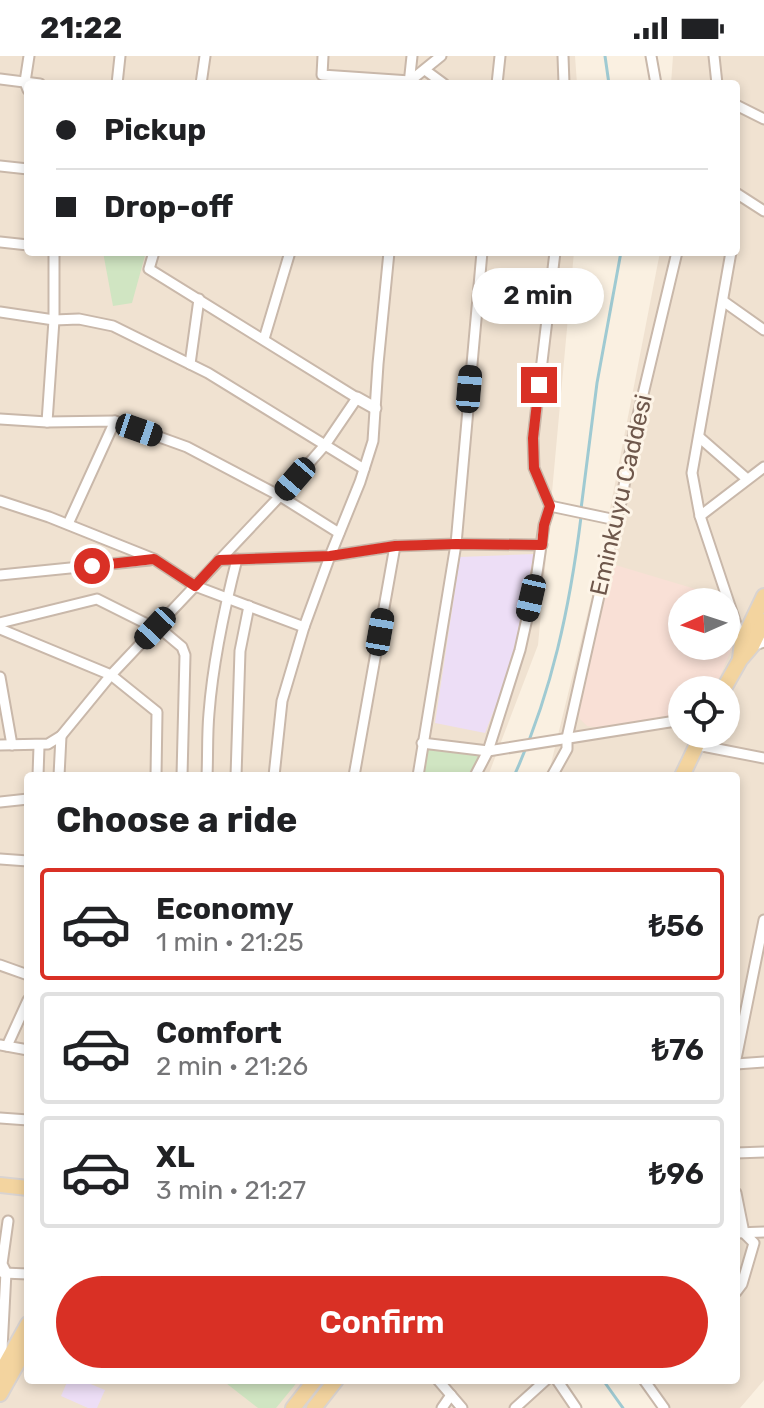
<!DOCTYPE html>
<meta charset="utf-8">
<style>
body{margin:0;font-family:Rubik,sans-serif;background:#f6f6f6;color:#202124;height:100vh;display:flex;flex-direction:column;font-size:30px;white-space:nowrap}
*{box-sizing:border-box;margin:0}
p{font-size:26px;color:#757577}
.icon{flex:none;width:44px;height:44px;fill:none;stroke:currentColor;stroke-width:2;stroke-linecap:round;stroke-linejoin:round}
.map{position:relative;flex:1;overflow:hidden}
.panel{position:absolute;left:24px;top:716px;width:716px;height:612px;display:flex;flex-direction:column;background:#fff;border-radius:8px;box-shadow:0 4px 12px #0003}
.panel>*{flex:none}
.top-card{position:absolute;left:24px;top:24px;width:716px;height:176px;border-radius:8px;box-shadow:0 4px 12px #0003;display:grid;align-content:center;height:176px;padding:0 32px;background:#fff}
.needle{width:52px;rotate:267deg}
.buttons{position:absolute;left:668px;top:532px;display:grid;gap:16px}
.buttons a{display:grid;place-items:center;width:72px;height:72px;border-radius:50%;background:#fff;box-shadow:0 4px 12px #0003;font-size:40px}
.end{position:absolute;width:36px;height:36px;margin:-18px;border:10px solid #d93025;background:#fff;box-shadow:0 0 0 4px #fff}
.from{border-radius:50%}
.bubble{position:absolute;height:56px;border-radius:28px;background:#fff;box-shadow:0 4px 12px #0003;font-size:26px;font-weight:600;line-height:56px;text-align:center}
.car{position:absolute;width:24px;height:48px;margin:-24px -12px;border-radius:10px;box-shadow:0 0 6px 2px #0007;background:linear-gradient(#222 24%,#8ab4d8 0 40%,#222 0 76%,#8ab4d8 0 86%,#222 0)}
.top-card b{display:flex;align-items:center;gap:28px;height:76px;font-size:30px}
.top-card b+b{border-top:2px solid #e0e0e0}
.top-card i{width:20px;height:20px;background:#202124}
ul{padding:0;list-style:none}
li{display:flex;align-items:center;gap:24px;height:112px;margin:0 16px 12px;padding:0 16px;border:4px solid #e0e0e0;border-radius:8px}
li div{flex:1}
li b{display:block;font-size:30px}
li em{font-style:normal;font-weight:600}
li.current{border-color:#d93025}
li>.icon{width:72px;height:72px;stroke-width:1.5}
h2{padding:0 32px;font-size:36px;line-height:96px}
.action{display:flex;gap:16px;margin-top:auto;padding:16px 32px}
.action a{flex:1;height:92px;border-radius:48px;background:#d93025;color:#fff;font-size:32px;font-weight:600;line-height:92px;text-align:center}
.status{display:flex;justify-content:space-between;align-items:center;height:56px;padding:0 40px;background:#fff;direction:ltr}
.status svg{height:22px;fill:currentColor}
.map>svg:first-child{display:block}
.residential{fill:#f0e2d1;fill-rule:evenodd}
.commercial{fill:#f9e0d6}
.education{fill:#eddef6}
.green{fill:#d0e5c2}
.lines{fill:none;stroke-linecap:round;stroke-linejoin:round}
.stream{stroke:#9fcad2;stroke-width:3}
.minor-casing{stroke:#c9b8aa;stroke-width:13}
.tertiary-casing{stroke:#c9b8aa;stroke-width:15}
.primary-casing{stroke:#d9d3d0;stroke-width:18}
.minor{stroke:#fff;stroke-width:9}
.tertiary{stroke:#fff;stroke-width:11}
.primary{stroke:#f3d49f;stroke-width:14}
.route{stroke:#d93025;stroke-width:10}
.labels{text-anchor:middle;stroke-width:6;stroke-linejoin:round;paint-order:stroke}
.street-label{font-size:24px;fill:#6e574b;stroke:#fdf4e7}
</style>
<div class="status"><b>21:22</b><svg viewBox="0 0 49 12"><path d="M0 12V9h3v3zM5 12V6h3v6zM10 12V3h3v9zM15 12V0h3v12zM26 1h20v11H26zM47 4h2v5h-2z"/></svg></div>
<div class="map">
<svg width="764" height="1352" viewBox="0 0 764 1352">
<rect width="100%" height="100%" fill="#faf0e1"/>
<g class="residential">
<path d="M 0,0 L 575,0 L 577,28 L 28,28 L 28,196 L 574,196 L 538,589 L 488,720 L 28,720 L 28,1324 L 565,1324 L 581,1352 L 0,1352 Z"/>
<path d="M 673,0 L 764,0 L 764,1324 L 740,1352 L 665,1352 L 646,1324 L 736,1324 L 736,720 L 548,720 L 598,515 L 660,196 L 736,196 L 736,28 L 671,28 ZM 682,546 L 726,546 L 726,590 L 682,590 ZM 682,634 L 726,634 L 726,678 L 682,678 Z"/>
</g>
<path class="commercial" d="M 612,508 L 722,541 L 723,546 L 682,546 L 682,590 L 726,590 L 726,554 L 736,583 L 714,634 L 682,634 L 682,659 L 599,672 L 587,670 L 580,663 L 577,651 Z"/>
<g class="education">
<path d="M 534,498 L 510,613 L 485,677 L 435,667 L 460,501 Z"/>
<path d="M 68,1324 L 81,1324 L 105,1334 L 97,1352 L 88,1352 L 61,1340 Z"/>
</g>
<g class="green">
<path d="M 103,196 L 146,196 L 132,247 L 113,250 Z"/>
<path d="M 422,687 L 488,695 L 475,720 L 418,720 Z"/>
<path d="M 222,1324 L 299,1324 L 276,1352 L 258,1352 Z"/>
</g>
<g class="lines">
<g class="stream">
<path d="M 605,0 L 609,28"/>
<path d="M 581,453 L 597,327 L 621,196"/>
<path d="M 514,720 C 552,637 570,550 581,461"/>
<path d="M 603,1324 L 623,1352"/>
</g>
<defs>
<g id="minor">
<path d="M 323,0 L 322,19 L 410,25 L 441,0"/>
<path d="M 563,0 L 564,28"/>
<path d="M 651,0 L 656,28"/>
<path d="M 714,0 L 717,28"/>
<path d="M 425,14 L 444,28"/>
<path d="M 0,23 L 40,28"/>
<path d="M 117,28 L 120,0"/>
<path d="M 201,28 L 205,0"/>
<path d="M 409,28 L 412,0"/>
<path d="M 497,28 L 500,0"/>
<path d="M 28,34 L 25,26 L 29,0"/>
<path d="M 736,49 L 764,63"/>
<path d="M 0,110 L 28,113"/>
<path d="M 736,137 L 764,155"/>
<path d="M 0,186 L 28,189"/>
<path d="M 731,196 L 692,417 L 700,460 L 742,586 L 752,590 L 764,586"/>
<path d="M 723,245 L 764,274"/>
<path d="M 0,256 L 54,264 L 79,263 L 113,270 L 208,317 L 364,413"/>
<path d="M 264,283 L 290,196"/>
<path d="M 190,308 L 199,243"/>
<path d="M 0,363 L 47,366 L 115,365 L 187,391 L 280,440 L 339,477"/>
<path d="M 47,366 L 54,264 L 54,196"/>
<path d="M 699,381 L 747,423"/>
<path d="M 0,445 L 49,461 L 154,503 L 195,530 L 304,571"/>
<path d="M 550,450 L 616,464"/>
<path d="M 700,460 L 764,411"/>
<path d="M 68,468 L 115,365"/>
<path d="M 219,504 L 330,500 L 395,490 L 456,488 L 542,489"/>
<path d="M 0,519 L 150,504"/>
<path d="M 0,567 L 97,543 L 155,572"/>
<path d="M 157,570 L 182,591 L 185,599 L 182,720"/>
<path d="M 0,573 L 111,619 L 157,656 L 156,720"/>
<path d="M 0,621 L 12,689"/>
<path d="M 422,687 L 488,695 L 682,664"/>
<path d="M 0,689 L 48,688 L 61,680 L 111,619 L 280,440 L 325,389 L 357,342 L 149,213 L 154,196"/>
<path d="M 697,689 L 764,702"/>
<path d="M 38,720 L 39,690"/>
<path d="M 59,720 L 61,680"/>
<path d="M 207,720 C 208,699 207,678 209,657 C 213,605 224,554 237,503"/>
<path d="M 236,720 L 240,595 L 249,550"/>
<path d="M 274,720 L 282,645 L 304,571 L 330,500 L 360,426 L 373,385 L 378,308 L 389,196"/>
<path d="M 354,720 L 395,490"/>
<path d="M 418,720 L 456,488 L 482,196"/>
<path d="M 475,720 L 488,695 L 520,594 L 537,517 L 544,469 L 550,450 L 534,412 L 533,382 L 555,196"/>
<path d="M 552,720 L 567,693 L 567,682 L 616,464 L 621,446 L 634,376 L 677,196"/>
<path d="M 0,746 L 28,743"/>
<path d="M 0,803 L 28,805"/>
<path d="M 0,909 L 28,919"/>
<path d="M 0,989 L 28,994"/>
<path d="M 7,990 L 28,944"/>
<path d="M 736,1003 L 764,864"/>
<path d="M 736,1008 L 764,1006"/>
<path d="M 0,1062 L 28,1064"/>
<path d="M 736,1097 L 764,1096"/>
<path d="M 736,1137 L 744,1177 L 754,1187 L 742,1228 L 736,1236"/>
<path d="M 736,1177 L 764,1176"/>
<path d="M 3,1217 L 28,1218"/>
<path d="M 1,1312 L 6,1216 L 2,1208 L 8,1165"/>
<path d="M 438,1324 L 462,1352"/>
<path d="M 557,1324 L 576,1352"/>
<path d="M 644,1324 L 664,1352"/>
<path d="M 442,1352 L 451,1339"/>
<path d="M 515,1352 L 546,1324"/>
</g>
<path id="tertiary" d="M 357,342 L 375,352"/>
<g id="primary">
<path d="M 740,603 L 742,586 L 764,540"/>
<path d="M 723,634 L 740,604 L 752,590 L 764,565"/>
<path d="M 682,720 L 702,678"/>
<path d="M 0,1129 L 28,1132"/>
<path d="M 0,1318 L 28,1268"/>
<path d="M 0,1338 L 28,1288"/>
<path d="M 293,1352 L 315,1324"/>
<path d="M 314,1352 L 336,1324"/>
</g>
</defs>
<use href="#minor" class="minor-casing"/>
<use href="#tertiary" class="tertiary-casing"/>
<use href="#primary" class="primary-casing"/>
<use href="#minor" class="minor"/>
<use href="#tertiary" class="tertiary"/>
<use href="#primary" class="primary"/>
</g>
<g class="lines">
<path class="route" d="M 92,510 L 154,503 L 195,530 L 219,504 L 330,500 L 395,490 L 456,488 L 542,489 L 544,469 L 550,450 L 534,412 L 533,382 L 539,329"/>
</g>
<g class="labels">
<g class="street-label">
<text transform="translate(621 439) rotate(-77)" y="8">Eminkuyu Caddesi</text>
</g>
</g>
</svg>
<div class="buttons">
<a><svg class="needle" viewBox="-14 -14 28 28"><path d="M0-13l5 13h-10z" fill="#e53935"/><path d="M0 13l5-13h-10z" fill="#757577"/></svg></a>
<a><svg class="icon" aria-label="locate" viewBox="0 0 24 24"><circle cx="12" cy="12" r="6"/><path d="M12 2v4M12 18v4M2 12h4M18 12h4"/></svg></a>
</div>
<i class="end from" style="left:92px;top:510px"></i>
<i class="end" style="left:539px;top:329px"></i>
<div class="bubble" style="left:472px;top:212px;width:132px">2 min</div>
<i class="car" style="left:469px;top:333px;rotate:5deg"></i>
<i class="car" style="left:139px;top:374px;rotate:109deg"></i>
<i class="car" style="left:295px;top:423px;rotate:221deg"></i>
<i class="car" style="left:531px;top:542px;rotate:193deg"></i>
<i class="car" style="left:155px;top:572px;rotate:223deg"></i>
<i class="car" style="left:380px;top:576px;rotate:10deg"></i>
<div class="top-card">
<b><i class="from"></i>Pickup</b>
<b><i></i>Drop-off</b>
</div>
<section class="panel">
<h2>Choose a ride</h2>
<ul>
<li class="current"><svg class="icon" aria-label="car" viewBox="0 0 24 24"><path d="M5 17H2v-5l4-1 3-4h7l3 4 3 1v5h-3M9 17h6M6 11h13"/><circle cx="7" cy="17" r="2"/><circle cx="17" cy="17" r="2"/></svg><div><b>Economy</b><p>1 min · 21:25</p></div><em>₺56</em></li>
<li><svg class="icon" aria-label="car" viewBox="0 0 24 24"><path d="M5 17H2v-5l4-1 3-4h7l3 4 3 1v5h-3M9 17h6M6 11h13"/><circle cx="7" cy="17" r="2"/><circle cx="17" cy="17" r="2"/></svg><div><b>Comfort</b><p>2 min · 21:26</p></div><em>₺76</em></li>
<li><svg class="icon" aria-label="car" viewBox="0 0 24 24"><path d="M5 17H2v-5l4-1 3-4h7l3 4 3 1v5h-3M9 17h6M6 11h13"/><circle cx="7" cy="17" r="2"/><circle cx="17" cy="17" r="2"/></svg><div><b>XL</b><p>3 min · 21:27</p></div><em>₺96</em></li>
</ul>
<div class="action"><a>Confirm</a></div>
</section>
</div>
